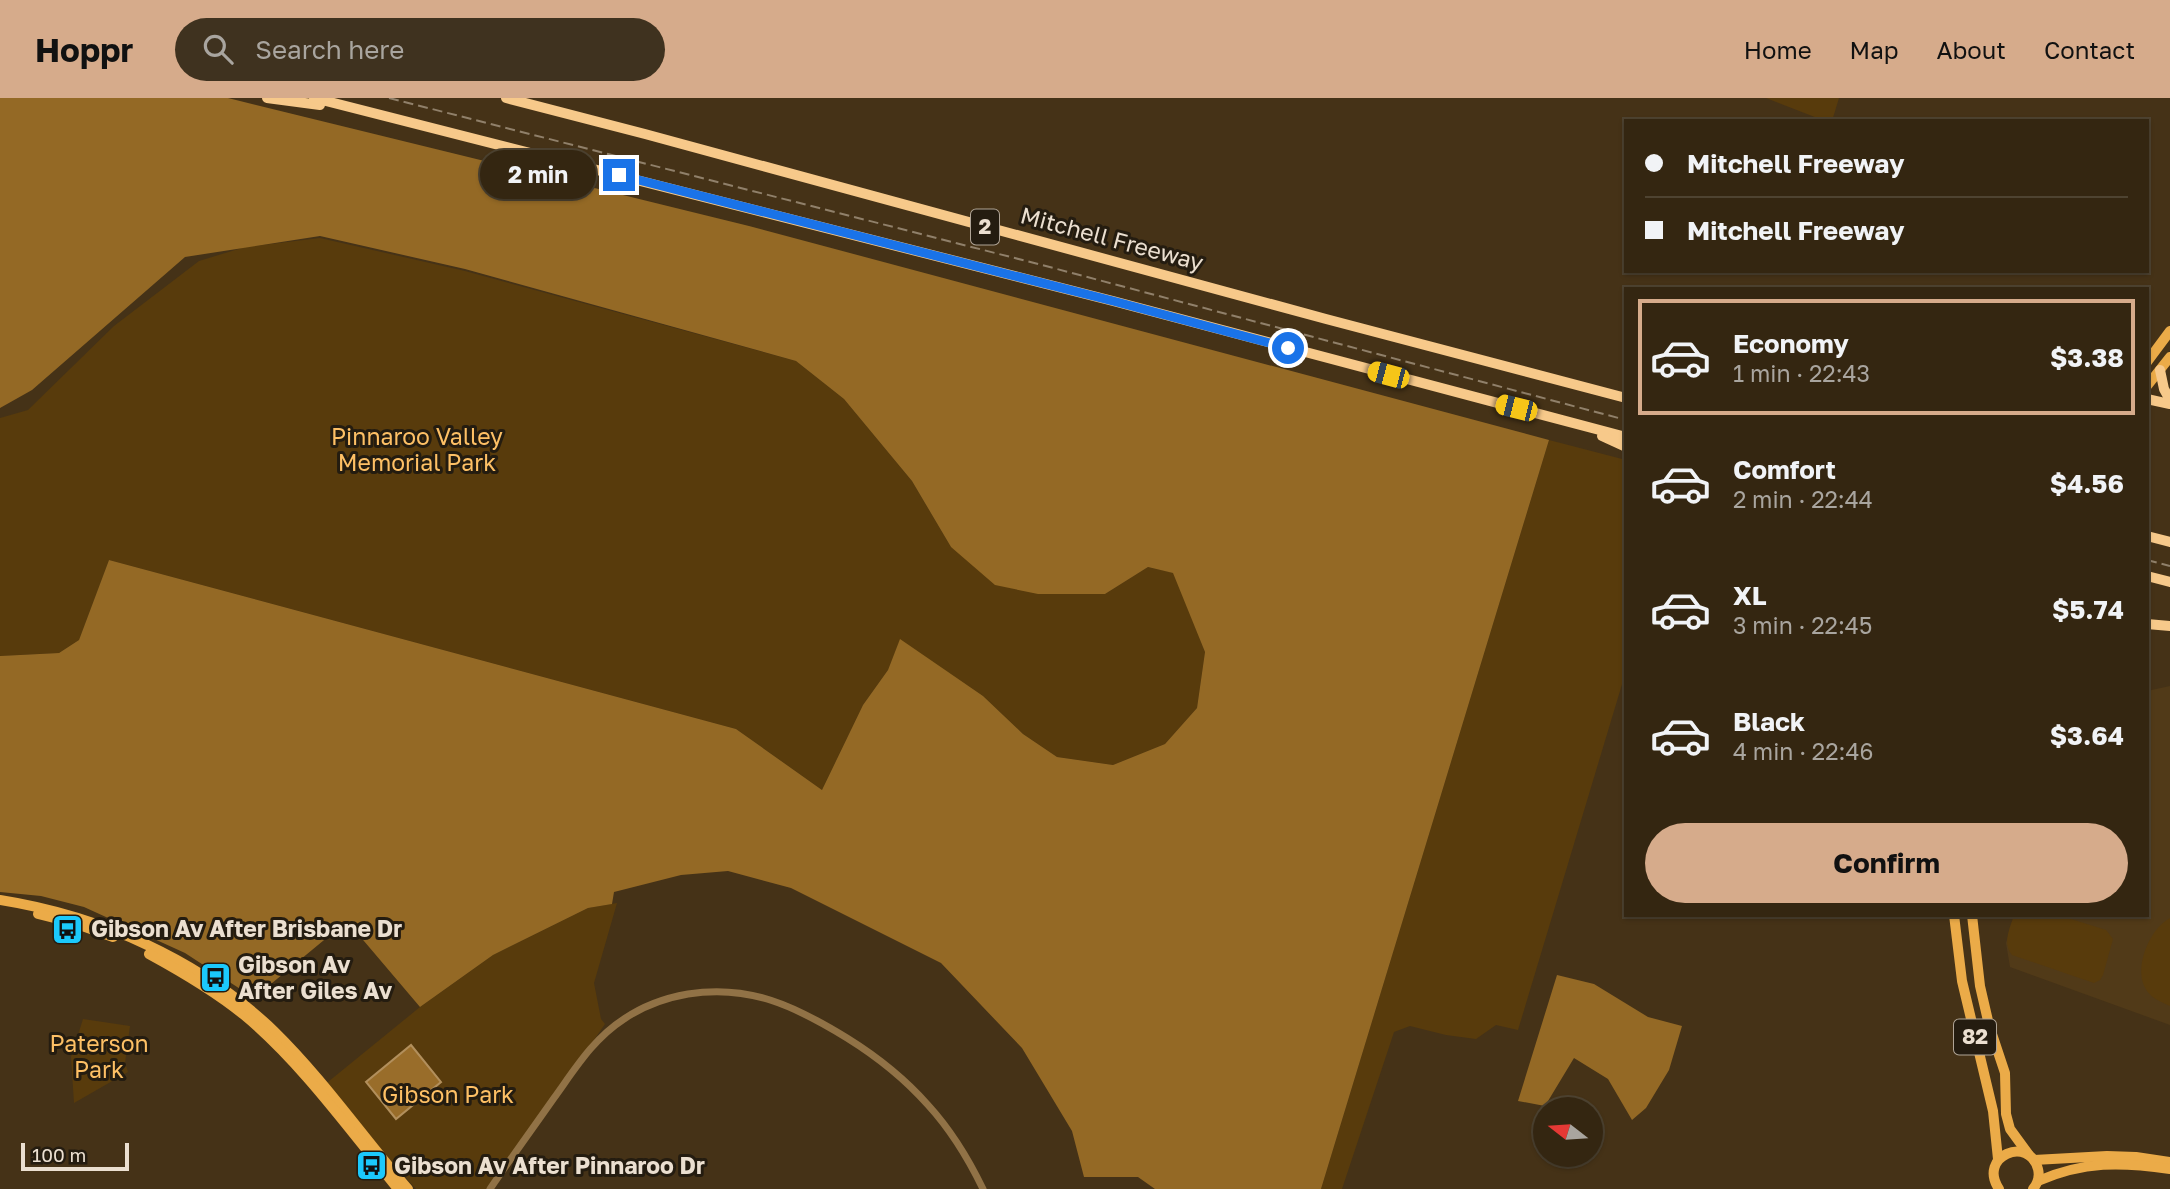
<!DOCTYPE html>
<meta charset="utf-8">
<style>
body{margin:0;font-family:"Golos Text",sans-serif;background:#3f321f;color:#f1f3f6;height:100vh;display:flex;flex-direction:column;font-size:26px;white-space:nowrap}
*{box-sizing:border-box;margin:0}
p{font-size:23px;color:#a9a59f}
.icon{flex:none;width:38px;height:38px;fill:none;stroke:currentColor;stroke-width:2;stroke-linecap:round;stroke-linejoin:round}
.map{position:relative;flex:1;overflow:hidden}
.details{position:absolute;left:1624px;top:189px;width:525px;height:630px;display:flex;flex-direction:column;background:#342611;border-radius:0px;box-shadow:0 2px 5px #0004,0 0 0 2px #4e4331}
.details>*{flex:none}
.hud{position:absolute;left:1624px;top:21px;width:525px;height:154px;border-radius:0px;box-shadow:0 2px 5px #0004,0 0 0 2px #4e4331;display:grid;align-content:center;height:154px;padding:0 21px;background:#342611}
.needle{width:46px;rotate:287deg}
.buttons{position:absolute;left:1533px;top:999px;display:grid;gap:14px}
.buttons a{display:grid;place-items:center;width:70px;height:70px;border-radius:50%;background:#342611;box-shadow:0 2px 5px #0004,0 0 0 2px #4e4331;font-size:35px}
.scale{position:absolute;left:21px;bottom:18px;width:108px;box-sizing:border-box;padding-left:7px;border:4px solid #ebdfd0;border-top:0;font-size:19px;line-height:24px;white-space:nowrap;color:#ebdfd0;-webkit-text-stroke:5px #241c10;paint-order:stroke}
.end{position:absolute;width:32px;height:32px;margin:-16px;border:9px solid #1a73e8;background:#fff;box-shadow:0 0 0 4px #fff}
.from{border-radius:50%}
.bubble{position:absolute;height:49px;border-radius:24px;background:#342611;box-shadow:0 2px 5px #0004,0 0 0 2px #4e4331;font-size:23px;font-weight:700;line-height:49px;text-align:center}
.car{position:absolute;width:21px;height:42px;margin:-21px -10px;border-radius:9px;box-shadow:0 0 5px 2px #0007;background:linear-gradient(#f5c518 24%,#345 0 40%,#f5c518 0 76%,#345 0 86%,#f5c518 0)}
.hud b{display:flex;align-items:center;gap:24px;height:66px;font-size:26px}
.hud b+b{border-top:2px solid #4e4331}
.hud i{width:18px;height:18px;background:#f1f3f6}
ul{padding:12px 0 0;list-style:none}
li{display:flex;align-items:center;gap:21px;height:116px;margin:0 14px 10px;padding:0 7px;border:4px solid transparent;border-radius:0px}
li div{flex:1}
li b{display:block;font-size:26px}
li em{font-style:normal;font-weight:700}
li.selected{border-color:#d6ab8b}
li>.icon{width:63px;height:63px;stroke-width:1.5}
.primary-button{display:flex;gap:14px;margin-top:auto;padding:14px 21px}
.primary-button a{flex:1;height:80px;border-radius:42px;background:#d6ab8b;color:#111;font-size:28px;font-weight:700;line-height:80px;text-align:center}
header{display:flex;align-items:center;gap:42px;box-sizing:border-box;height:98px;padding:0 35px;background:#d6ab8b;color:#111}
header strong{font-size:33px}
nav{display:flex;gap:38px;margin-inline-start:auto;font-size:24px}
.search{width:490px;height:63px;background:#3f321f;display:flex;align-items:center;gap:18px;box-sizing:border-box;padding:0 24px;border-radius:38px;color:#a9a59f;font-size:26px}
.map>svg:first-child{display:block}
.built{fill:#513a18}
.green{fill:#583b0c}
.forest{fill:#946925}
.water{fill:#996d2a;stroke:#b28f5c;stroke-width:2}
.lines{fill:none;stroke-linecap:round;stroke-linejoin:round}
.minor{stroke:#917246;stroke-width:7}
.major{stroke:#ebab48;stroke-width:10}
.highway{stroke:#f7c98a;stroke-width:10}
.rail{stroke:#90806a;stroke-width:2;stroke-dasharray:10 5;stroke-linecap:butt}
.route{stroke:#1a73e8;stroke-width:9}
.labels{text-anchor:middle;stroke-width:6;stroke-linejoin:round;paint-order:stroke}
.shield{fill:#241c10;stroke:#afa496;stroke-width:2}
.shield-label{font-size:21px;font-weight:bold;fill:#ebdfd0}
.street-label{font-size:23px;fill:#ebdfd0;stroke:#241c10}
.park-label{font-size:23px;fill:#fec065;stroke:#241c10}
.poi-label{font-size:23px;font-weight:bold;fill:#ebdfd0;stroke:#241c10;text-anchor:start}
</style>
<header>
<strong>Hoppr</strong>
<div class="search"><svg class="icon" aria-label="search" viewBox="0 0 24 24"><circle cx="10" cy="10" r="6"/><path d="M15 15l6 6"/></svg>Search here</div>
<nav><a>Home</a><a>Map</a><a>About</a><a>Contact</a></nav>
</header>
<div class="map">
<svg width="2170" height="1091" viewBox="0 0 2170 1091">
<rect width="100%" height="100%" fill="#453217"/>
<path class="built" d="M 2170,588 L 2170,927 L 2010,869 L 2006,845 L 2015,817 L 2147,817 L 2147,593 Z"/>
<g class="green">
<path d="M 1766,0 L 1839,0 L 1832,23 L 1825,23 Z"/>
<path d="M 320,140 L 465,173 L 796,263 L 844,301 L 912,383 L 951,449 L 1105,496 L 1148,469 L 1174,475 L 1205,554 L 1197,610 L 1165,646 L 1113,667 L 1057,659 L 1023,636 L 983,598 L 900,542 L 888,572 L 863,607 L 822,692 L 736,631 L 109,462 L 79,542 L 59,555 L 0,558 L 0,320 L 28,312 L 114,228 L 199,163 L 245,149 Z"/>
<path d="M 1549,342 L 1626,362 L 1626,573 L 1518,932 L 1496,927 L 1476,941 L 1446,937 L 1410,928 L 1394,934 L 1342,1091 L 1321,1091 Z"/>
<path d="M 617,805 L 594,885 L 601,921 L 605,926 L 545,1013 L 486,1091 L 416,1091 L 323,988 L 420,909 L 493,857 L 588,810 Z"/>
<path d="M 2014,817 L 2058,817 L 2106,832 L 2113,841 L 2103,877 L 2100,882 L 2094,885 L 2012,857 C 2002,845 2010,830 2014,817 Z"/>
<path d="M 2170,820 L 2170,908 C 2161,904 2153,901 2147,893 C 2132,872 2149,831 2170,820 Z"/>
<path d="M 83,921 L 130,928 L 125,965 L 128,974 L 74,1005 L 71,959 Z"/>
</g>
<g class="forest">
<path d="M 0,0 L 228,0 L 749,128 L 1549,342 L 1321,1091 L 1155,1091 L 1138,1079 L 1084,1079 L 1072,1033 L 1022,950 L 941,865 L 791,790 L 728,773 L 681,777 L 614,794 L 612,806 L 588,810 L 493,857 L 420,909 L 347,823 L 254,900 L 185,855 L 84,809 L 41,798 L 0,794 L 0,558 L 59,555 L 79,542 L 109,462 L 736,631 L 822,692 L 863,607 L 888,572 L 900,541 L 983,598 L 1023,636 L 1057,659 L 1113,667 L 1165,646 L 1197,610 L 1205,554 L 1173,475 L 1148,469 L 1105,496 L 1038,496 L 995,487 L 951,449 L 912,383 L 844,301 L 796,263 L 465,171 L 320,138 L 185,159 L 32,292 L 0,310 Z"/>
<path d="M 1557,877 L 1594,886 L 1648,919 L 1682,928 L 1669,972 L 1646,1010 L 1632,1022 L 1608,981 L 1574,960 L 1545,1008 L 1518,1003 Z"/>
</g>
<path class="water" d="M 411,947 L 441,984 L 396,1021 L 366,984 Z"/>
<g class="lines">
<path class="minor" d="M 490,1091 C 511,1060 533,1030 554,1000 C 575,971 593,941 624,921 C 643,908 665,900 688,896 C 749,886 795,908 847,940 C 876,958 905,981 928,1007 C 950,1031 969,1062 983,1091"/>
<g class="major">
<path d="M 2147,264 L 2170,233"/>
<path d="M 2147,288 L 2170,259"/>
<path d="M 0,802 C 101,818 200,862 274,933 C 323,981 363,1039 408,1091"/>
<path d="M 38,816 L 74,825 L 113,839"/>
<path d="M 1954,817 L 1962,883 L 1993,1013 L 1998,1061"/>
<path d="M 1972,817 L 1980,888 L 1989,927 L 2005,975 L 2006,1016 L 2010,1031 L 2029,1057"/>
<path d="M 149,856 C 182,874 215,893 244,917 C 301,964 351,1034 398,1091"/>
<path d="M 2034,1062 L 2107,1058 L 2136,1059 L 2170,1064"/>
<path d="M 2038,1083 C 2084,1063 2121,1064 2170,1071"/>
<path d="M 1999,1091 C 1977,1058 2029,1037 2038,1071 C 2040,1079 2038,1085 2033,1091"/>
</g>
<g class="highway">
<path d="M 267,0 L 320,7"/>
<path d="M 314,0 L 1113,203 L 1626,339"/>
<path d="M 506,0 L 645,36 L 1326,221 L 1626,300"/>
<path d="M 2160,272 L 2164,291 L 2170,302"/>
<path d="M 2147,301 L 2170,306"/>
<path d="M 1602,338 L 1626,349"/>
<path d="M 2147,438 L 2170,444"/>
<path d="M 2147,478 L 2170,484"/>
<path d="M 2147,526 L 2170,528"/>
</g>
<g class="rail">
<path d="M 389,0 L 1042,167 L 1626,322"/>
<path d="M 2147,462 L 2170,468"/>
</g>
</g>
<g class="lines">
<path class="route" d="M 619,77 L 1113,203 L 1288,250"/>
</g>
<defs>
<symbol id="bus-square" viewBox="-11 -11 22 22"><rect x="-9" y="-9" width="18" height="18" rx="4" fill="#1bc9fc" stroke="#241c10"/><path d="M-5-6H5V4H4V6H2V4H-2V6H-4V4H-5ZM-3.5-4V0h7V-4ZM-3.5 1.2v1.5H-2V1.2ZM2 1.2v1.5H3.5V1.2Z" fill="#111"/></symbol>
</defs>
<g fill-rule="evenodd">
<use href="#bus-square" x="50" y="814" width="35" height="35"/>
<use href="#bus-square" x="198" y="862" width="35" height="35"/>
<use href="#bus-square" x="354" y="1050" width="35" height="35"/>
</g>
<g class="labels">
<g class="shield">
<rect x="971" y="111.5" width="28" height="35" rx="5"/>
<rect x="1954" y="921.5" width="42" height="35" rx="5"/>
</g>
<g class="shield-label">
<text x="985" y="136">2</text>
<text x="1975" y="946">82</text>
</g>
<g class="street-label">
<text transform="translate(1112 141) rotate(15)" y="8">Mitchell Freeway</text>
</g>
<g class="park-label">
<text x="417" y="347">Pinnaroo Valley<tspan x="417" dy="26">Memorial Park</tspan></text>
<text x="99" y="954">Paterson<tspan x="99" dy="26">Park</tspan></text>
<text x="448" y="1005">Gibson Park</text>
</g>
<g class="poi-label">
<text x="91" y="839">Gibson Av After Brisbane Dr</text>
<text x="238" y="875">Gibson Av<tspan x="238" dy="26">After Giles Av</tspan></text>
<text x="394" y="1076">Gibson Av After Pinnaroo Dr</text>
</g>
</g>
</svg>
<div class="buttons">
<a><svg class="needle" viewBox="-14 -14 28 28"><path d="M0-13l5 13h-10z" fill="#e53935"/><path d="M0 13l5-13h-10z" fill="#a9a59f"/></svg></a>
</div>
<div class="scale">100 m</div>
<i class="end from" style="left:1288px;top:250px"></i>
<i class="end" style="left:619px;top:77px"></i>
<div class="bubble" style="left:480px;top:52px;width:116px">2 min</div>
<i class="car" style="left:1388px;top:277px;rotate:285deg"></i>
<i class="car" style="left:1516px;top:310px;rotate:284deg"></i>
<div class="hud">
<b><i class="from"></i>Mitchell Freeway</b>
<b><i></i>Mitchell Freeway</b>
</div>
<section class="details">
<ul>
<li class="selected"><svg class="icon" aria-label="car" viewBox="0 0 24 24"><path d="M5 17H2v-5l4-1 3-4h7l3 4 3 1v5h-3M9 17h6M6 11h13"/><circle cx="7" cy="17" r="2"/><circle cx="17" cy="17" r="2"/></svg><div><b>Economy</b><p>1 min · 22:43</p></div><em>$3.38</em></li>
<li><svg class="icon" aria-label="car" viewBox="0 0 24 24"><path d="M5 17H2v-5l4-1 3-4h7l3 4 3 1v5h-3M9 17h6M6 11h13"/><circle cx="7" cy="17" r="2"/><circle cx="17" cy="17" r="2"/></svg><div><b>Comfort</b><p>2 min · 22:44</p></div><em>$4.56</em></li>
<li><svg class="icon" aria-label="car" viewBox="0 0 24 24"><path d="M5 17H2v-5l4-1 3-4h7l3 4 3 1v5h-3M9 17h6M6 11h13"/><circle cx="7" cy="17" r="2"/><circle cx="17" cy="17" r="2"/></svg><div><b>XL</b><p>3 min · 22:45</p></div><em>$5.74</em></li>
<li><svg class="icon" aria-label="car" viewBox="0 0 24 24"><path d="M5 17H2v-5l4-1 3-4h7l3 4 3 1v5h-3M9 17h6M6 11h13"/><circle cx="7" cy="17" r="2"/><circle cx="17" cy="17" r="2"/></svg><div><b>Black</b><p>4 min · 22:46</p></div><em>$3.64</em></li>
</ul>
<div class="primary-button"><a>Confirm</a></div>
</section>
</div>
